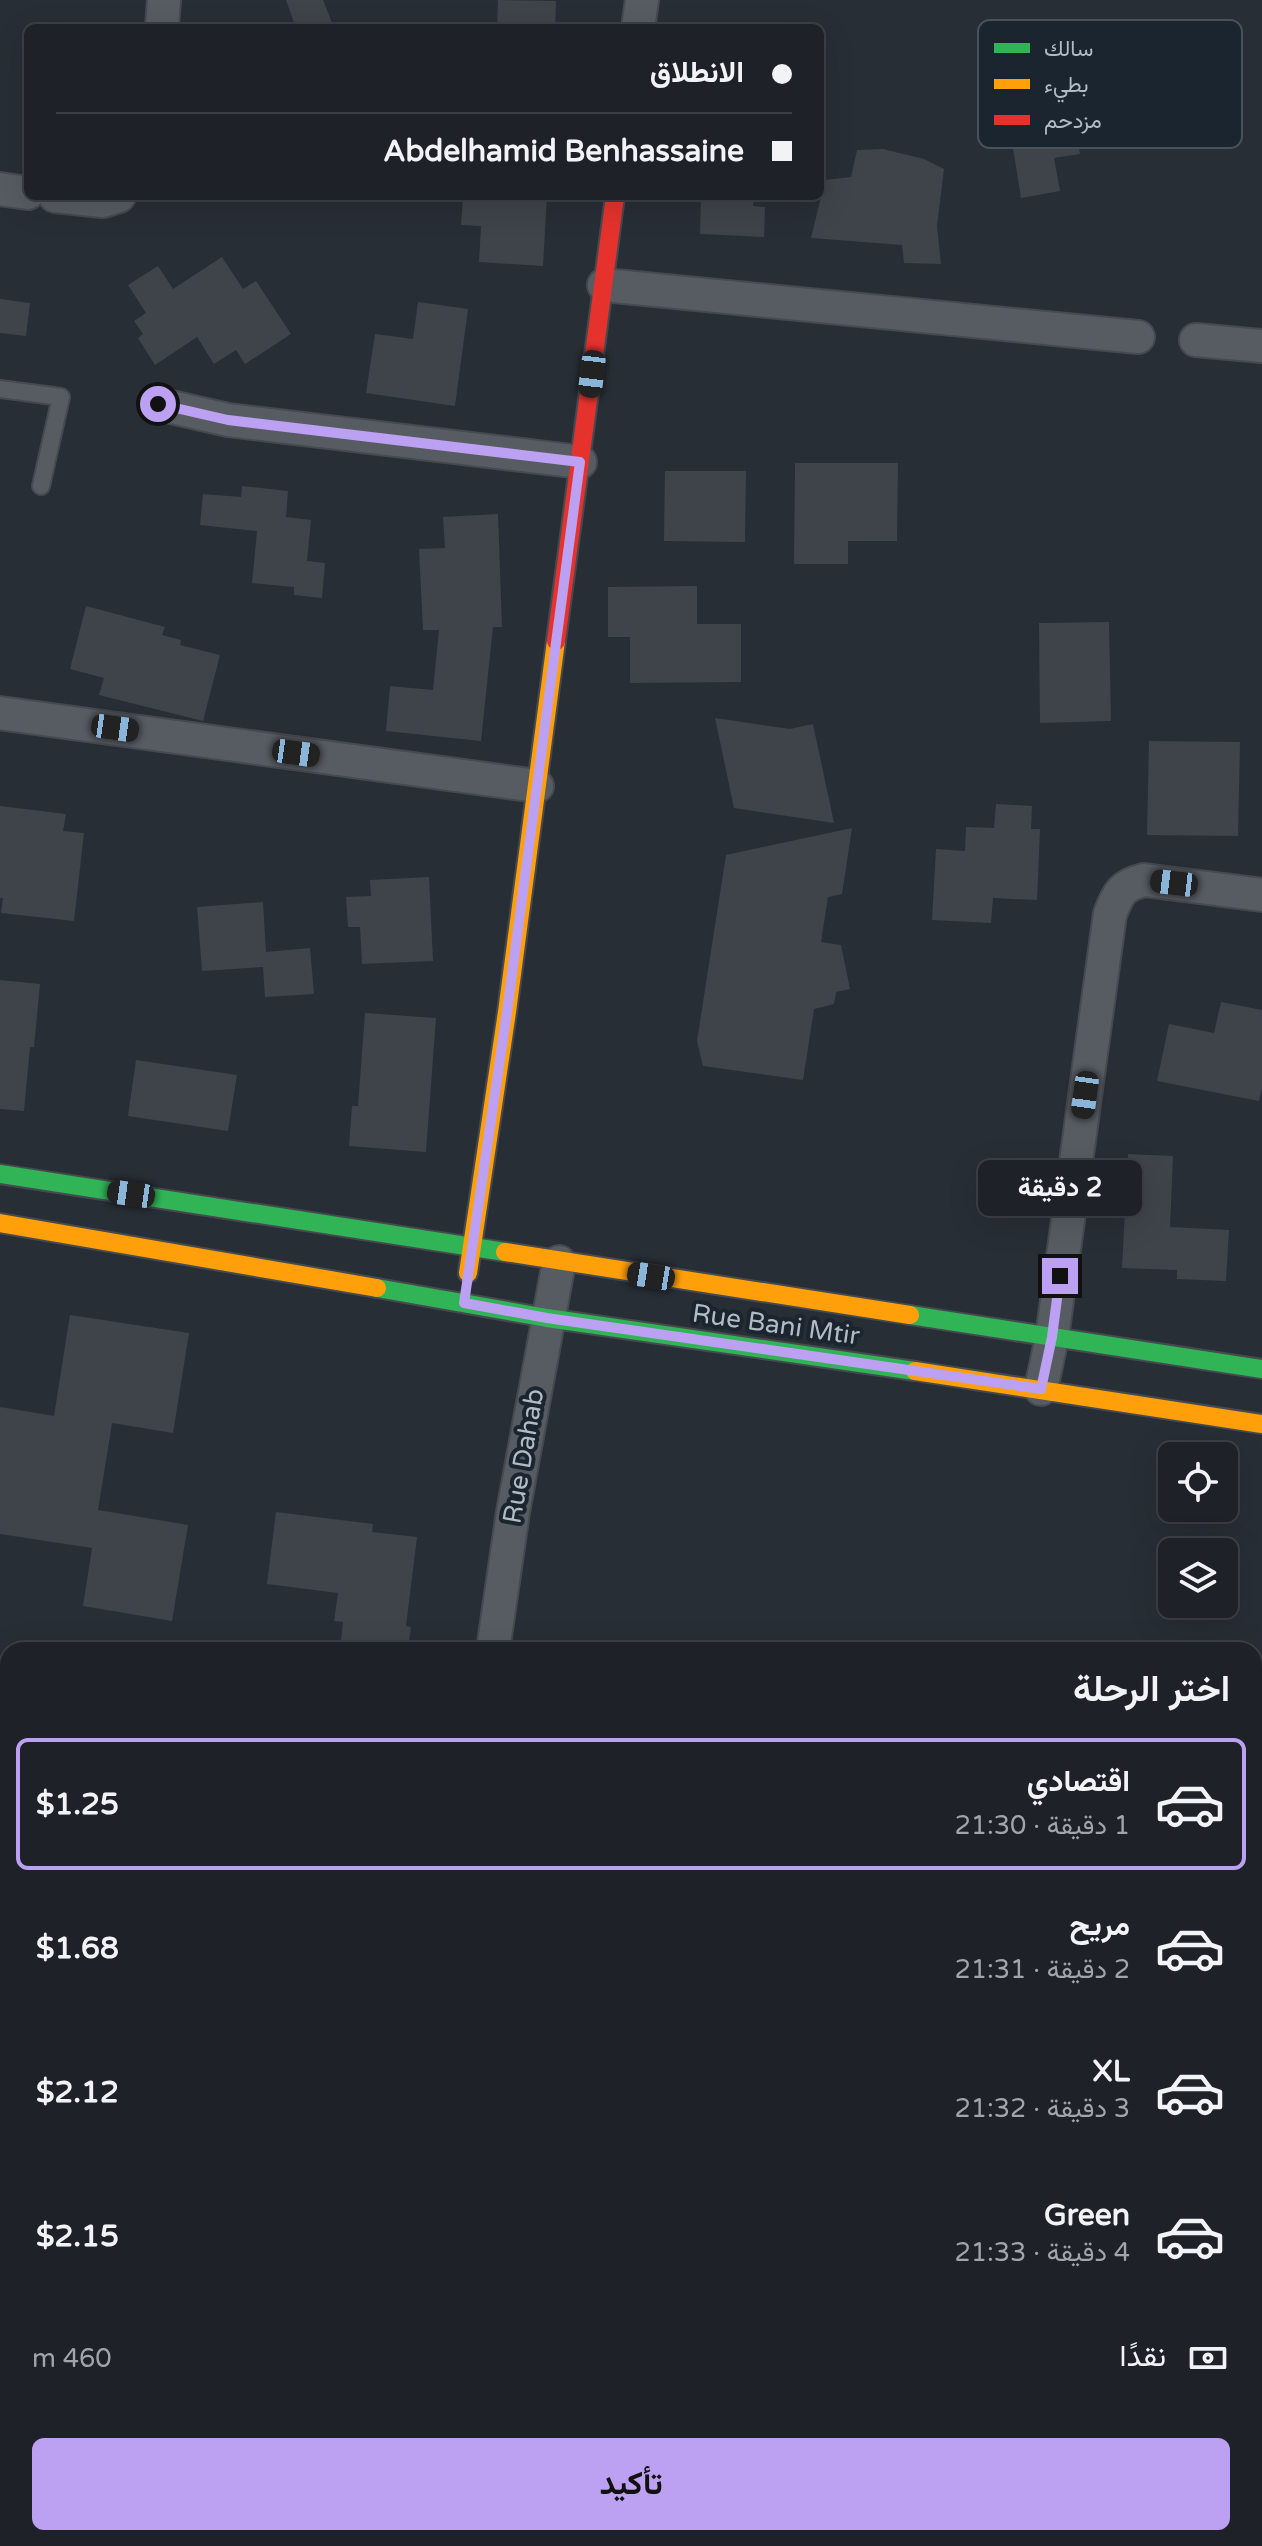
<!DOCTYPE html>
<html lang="ar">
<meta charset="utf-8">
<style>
body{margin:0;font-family:"Varela Round",Vazirmatn,sans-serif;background:#2b2f34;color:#f1f3f6;direction:rtl;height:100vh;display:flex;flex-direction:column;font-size:30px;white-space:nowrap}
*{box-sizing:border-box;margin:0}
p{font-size:26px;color:#a1a4a8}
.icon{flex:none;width:44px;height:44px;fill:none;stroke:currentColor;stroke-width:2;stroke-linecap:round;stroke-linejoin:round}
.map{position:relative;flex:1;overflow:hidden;direction:ltr}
.drawer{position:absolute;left:0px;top:1642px;width:1262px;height:904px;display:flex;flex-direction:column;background:#1e2228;border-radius:24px 24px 0 0;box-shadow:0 8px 32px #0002,0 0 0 2px #3c3f45;direction:rtl}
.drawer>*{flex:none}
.top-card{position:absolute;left:24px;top:24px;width:800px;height:176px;border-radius:12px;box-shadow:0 8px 32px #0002,0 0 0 2px #3c3f45;direction:rtl;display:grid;align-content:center;height:176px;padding:0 32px;background:#1e2228}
.buttons{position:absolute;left:1158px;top:1442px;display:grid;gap:16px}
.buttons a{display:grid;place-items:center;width:80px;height:80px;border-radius:12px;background:#1e2228;box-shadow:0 8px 32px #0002,0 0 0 2px #3c3f45;font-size:40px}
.end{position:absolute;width:36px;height:36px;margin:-18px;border:10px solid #bca0f2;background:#111;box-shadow:0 0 0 4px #111}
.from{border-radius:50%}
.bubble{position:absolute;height:56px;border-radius:12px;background:#1e2228;box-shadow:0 8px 32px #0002,0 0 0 2px #3c3f45;font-size:26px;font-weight:700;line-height:56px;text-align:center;direction:rtl}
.car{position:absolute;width:24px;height:48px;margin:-24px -12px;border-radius:10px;box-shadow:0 0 6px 2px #0007;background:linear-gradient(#222 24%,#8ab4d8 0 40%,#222 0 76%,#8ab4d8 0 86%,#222 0)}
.top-card b{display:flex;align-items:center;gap:28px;height:76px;font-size:30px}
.top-card b+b{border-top:2px solid #3c3f45}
.top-card i{width:20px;height:20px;background:#f1f3f6}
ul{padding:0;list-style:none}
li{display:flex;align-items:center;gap:24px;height:132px;margin:0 16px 12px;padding:0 16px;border:4px solid transparent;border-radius:12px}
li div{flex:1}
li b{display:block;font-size:30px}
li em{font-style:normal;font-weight:700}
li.current{border-color:#bca0f2}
li>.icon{width:72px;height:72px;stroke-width:1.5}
h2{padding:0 32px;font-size:36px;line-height:96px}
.pay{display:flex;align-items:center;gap:20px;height:88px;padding:0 32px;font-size:30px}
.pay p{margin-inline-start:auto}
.cta{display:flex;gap:16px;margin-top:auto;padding:16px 32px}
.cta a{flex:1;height:92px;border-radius:12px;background:#bca0f2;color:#111;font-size:32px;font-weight:700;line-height:92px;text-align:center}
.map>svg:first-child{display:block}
.building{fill:#3f444a}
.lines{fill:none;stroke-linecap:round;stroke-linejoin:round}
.lane-casing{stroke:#464a50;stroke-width:20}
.street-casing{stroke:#464a50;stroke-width:36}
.fast-casing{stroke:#464a50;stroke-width:22}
.slow-casing{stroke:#464a50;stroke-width:22}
.jam-casing{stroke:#464a50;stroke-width:22}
.lane{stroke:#575c63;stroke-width:16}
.street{stroke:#575c63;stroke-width:32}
.fast{stroke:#30b455;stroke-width:18}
.slow{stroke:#ff9f0a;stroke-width:18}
.jam{stroke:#e5322d;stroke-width:18}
.route{stroke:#bca0f2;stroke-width:10}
.labels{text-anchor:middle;stroke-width:8;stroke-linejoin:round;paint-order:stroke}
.street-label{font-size:26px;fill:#b1bbc6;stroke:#1b252f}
.key{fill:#1b252f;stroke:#48525c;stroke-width:2}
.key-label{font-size:22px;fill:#b1bbc6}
</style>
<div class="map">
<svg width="1262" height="2546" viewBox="0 0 1262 2546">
<rect width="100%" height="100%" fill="#282e35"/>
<g class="building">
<path d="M 286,0 L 323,0 L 332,23 L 319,28 L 296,28 Z"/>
<path d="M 498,0 L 556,1 L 555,28 L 497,28 Z"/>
<path d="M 1059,102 L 1062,120 L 1074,118 L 1080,154 L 1054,158 L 1060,191 L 1021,198 L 1007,110 Z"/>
<path d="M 883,149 L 924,159 L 944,169 L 937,226 L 941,264 L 904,263 L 902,245 L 811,238 L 825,180 L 851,177 L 857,150 Z"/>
<path d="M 463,196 L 547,196 L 543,266 L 479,262 L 481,226 L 461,225 Z"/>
<path d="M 701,196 L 754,196 L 753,206 L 765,207 L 764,237 L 700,234 Z"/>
<path d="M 222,257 L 243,289 L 256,281 L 291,334 L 245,364 L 236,350 L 214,364 L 197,337 L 155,365 L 138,338 L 143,334 L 134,321 L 146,313 L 128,285 L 158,266 L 173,289 Z"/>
<path d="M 0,299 L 30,303 L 26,336 L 0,333 Z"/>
<path d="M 418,302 L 468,309 L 455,406 L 366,393 L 375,334 L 413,339 Z"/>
<path d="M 795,463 L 898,463 L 897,541 L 848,541 L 848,564 L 794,564 Z"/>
<path d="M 665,471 L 746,471 L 745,542 L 664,541 Z"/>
<path d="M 242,486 L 288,491 L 286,517 L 311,520 L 307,561 L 325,563 L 322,598 L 294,595 L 294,587 L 252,583 L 257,531 L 200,525 L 203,494 L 241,497 Z"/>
<path d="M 498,514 L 502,627 L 493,627 L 481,741 L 386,731 L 390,686 L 433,690 L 439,630 L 423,630 L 419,549 L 445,548 L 443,517 Z"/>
<path d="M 697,586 L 697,624 L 741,624 L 741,682 L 630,683 L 630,637 L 608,637 L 608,587 Z"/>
<path d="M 86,606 L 165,627 L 162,635 L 181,640 L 180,645 L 220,655 L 203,721 L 99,695 L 104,678 L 70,669 Z"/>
<path d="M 1109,622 L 1111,721 L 1040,723 L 1039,623 Z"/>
<path d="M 715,718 L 790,729 L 813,724 L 834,823 L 734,808 Z"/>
<path d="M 1149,741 L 1240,742 L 1238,836 L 1147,835 Z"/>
<path d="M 996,804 L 1032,806 L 1031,829 L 1040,829 L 1037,900 L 993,898 L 991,923 L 932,920 L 936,849 L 965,851 L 966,827 L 994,828 Z"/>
<path d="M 0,806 L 66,814 L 63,831 L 84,833 L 74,921 L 1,913 L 3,898 L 0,898 Z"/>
<path d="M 852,828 L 842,894 L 828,897 L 821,942 L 841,945 L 850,989 L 836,992 L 834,1004 L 814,1009 L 803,1080 L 703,1066 L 697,1041 L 726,855 Z"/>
<path d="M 429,877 L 433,961 L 362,964 L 360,927 L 348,927 L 346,897 L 371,896 L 370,880 Z"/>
<path d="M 263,902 L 266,952 L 310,948 L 314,994 L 265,997 L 263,967 L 202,971 L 197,907 Z"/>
<path d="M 0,980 L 40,984 L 34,1047 L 30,1047 L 24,1111 L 0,1109 Z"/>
<path d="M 1221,1002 L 1262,1010 L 1262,1088 L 1259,1101 L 1157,1081 L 1169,1024 L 1214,1033 Z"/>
<path d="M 365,1013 L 436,1018 L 426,1152 L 349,1146 L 352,1106 L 358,1106 Z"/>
<path d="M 136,1060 L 237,1075 L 228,1131 L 128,1116 Z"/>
<path d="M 1128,1154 L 1173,1156 L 1170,1227 L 1229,1230 L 1226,1281 L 1177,1279 L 1177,1270 L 1122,1268 Z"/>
<path d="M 70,1315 L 189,1333 L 173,1433 L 112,1423 L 98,1510 L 188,1525 L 172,1621 L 83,1606 L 92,1548 L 0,1534 L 0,1407 L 54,1416 Z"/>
<path d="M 276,1512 L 373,1524 L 372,1532 L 417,1537 L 406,1626 L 411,1627 L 408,1650 L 340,1649 L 343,1622 L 334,1621 L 338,1593 L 267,1584 Z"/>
</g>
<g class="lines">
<defs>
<path id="lane" d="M 0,389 L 61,397 L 41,486"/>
<g id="street">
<path d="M 162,28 L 164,0"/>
<path d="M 638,28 L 642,0"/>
<path d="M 0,189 L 28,193"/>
<path d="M 55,196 L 103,201 L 119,196"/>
<path d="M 604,285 L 1138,337"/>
<path d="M 1196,340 L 1262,346"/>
<path d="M 158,404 L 228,420 L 580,462"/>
<path d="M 0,713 L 537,786"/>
<path d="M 1041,1389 L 1052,1337 L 1110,914 C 1119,892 1121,886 1144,880 L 1262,895"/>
<path d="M 493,1650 L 513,1512 L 559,1262"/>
<path d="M 1254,1891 L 1262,1849"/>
<path d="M 0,2298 L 8,2300"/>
<path d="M 340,2546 L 341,2538"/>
<path d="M 1127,2546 L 1129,2538"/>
</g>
<g id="fast">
<path d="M 0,1174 L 505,1252"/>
<path d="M 377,1288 L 547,1318 L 915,1371"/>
<path d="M 910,1315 L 1262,1369"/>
</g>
<g id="slow">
<path d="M 0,1223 L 377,1288"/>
<path d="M 505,1252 L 910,1315"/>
<path d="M 468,1273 L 507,1012 L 556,641"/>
<path d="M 915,1371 L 1262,1424"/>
</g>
<path id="jam" d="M 556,641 L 615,196"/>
</defs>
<use href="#lane" class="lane-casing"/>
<use href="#street" class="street-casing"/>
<use href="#fast" class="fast-casing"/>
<use href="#slow" class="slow-casing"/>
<use href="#jam" class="jam-casing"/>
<use href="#lane" class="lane"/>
<use href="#street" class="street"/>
<use href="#fast" class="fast"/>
<use href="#slow" class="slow"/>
<use href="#jam" class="jam"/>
</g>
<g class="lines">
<path class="route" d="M 158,404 L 228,420 L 580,462 L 507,1012 L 464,1303 L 547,1318 L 1041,1389 L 1052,1337 L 1060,1276"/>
</g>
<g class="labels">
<g class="street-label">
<text transform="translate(776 1324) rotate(8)" y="9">Rue Bani Mtir</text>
<text transform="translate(523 1456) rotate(-80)" y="9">Rue Dahab</text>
</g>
</g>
<rect x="978" y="20" width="264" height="128" rx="12" class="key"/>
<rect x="994" y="43" width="36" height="10" fill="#30b455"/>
<rect x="994" y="79" width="36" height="10" fill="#ff9f0a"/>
<rect x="994" y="115" width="36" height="10" fill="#e5322d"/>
<g class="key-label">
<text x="1044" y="56">سالك</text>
<text x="1044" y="92">بطيء</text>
<text x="1044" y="128">مزدحم</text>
</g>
</svg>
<div class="buttons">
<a><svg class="icon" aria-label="locate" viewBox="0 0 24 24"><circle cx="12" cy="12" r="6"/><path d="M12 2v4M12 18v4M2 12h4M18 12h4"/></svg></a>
<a><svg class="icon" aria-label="layers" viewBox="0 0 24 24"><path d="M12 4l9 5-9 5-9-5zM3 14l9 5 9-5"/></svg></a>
</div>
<i class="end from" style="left:158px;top:404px"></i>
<i class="end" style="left:1060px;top:1276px"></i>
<div class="bubble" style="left:978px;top:1160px;width:164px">2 دقيقة</div>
<i class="car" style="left:592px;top:374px;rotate:187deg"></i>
<i class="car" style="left:115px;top:728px;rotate:98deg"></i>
<i class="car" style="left:296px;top:753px;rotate:98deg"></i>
<i class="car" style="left:1174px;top:883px;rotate:277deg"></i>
<i class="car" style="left:1085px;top:1095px;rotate:188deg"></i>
<i class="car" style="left:131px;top:1194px;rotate:278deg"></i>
<i class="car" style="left:651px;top:1276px;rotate:279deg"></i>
<div class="top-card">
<b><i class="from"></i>الانطلاق</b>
<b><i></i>Abdelhamid Benhassaine</b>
</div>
<section class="drawer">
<h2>اختر الرحلة</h2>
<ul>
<li class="current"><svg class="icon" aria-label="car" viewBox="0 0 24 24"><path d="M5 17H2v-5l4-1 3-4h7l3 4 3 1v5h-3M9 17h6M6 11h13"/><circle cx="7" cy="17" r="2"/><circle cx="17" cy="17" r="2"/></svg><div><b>اقتصادي</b><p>1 دقيقة · 21:30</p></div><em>$1.25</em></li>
<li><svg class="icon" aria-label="car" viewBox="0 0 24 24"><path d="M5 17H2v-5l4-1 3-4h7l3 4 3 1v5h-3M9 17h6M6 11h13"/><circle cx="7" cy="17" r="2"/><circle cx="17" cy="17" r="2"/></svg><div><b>مريح</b><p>2 دقيقة · 21:31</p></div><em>$1.68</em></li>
<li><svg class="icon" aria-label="car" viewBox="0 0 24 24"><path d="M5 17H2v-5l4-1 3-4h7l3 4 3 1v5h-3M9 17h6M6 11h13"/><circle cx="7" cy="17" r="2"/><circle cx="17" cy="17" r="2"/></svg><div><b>XL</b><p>3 دقيقة · 21:32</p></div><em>$2.12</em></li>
<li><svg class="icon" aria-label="car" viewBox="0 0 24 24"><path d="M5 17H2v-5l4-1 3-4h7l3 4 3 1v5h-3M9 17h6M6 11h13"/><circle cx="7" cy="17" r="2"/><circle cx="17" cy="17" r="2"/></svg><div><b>Green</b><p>4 دقيقة · 21:33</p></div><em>$2.15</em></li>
</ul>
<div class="pay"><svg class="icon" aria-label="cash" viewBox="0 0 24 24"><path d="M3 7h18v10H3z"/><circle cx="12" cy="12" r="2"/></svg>نقدًا<p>460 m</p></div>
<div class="cta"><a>تأكيد</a></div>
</section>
</div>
